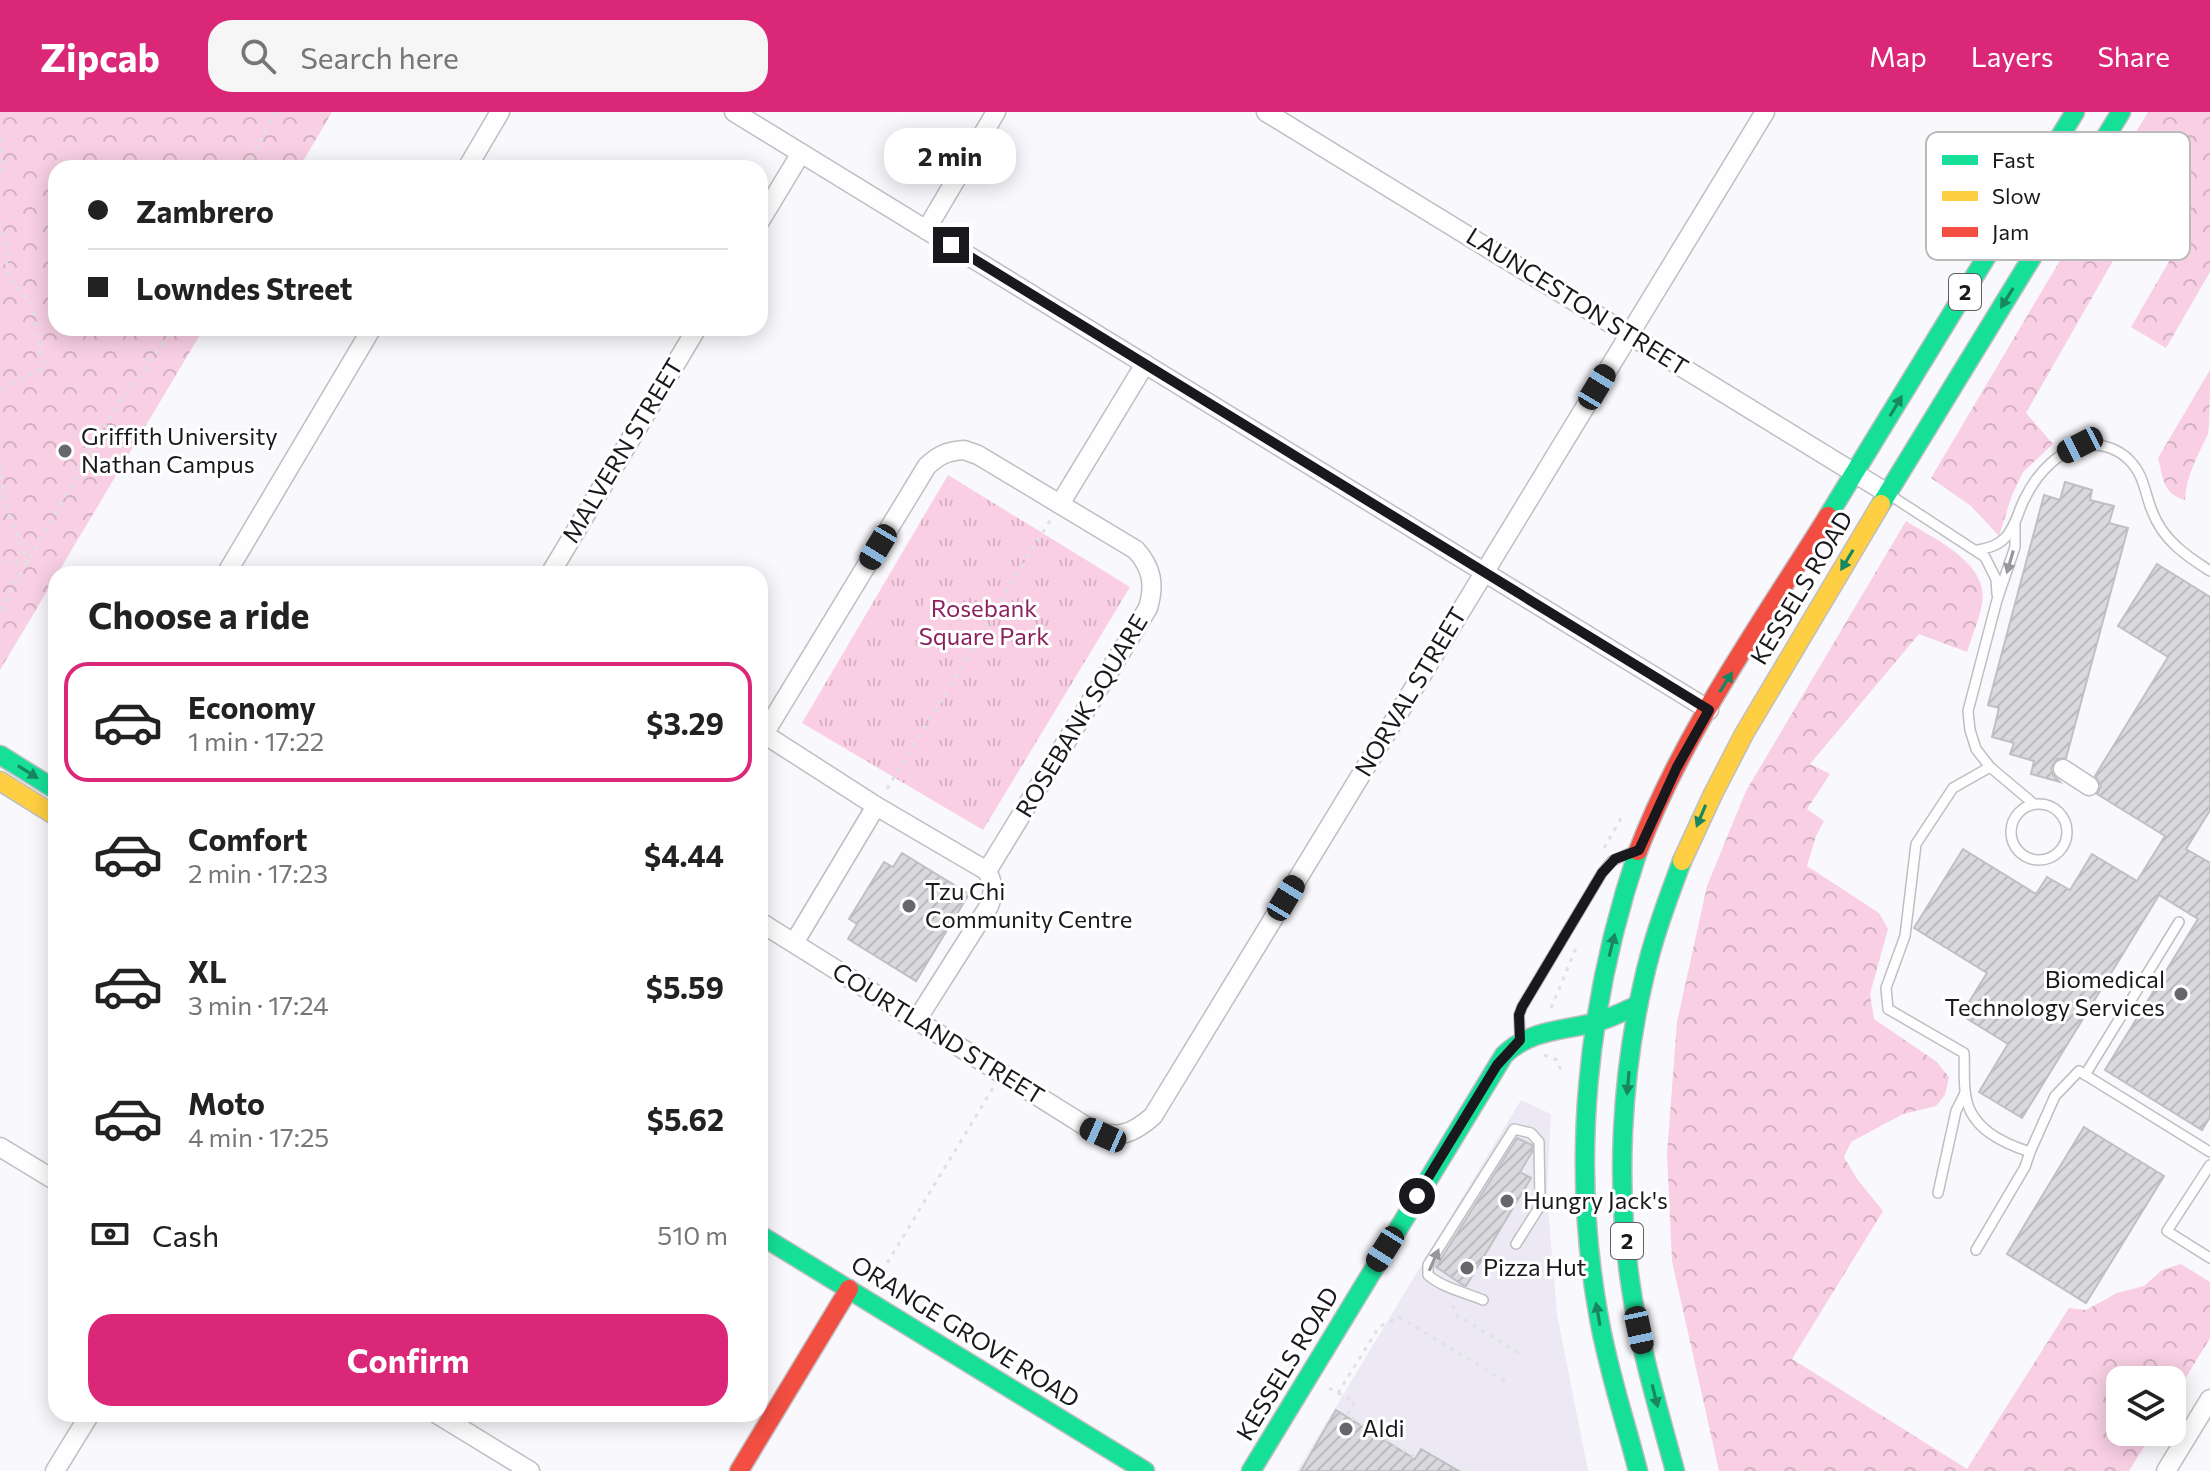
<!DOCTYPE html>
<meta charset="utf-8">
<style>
body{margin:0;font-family:Commissioner,sans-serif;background:#f6f6f6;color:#222;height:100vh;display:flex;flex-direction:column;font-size:30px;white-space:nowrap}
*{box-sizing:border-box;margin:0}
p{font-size:26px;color:#767676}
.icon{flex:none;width:44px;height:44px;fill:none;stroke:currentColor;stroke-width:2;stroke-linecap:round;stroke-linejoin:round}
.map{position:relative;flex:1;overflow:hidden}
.panel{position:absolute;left:48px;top:454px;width:720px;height:856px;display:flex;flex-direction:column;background:#fff;border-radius:24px;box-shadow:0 4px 20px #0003}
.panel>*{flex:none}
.hud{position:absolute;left:48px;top:48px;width:720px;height:176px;border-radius:24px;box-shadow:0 4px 20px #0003;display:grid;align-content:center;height:176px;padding:0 40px;background:#fff}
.buttons{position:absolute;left:2106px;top:1254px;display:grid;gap:16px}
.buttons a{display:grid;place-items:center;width:80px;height:80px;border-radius:16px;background:#fff;box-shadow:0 4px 20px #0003;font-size:40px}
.end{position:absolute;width:36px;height:36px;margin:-18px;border:10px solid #19181d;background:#fff;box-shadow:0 0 0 4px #fff}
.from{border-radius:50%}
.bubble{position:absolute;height:56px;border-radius:24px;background:#fff;box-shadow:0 4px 20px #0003;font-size:26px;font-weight:700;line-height:56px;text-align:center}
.car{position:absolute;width:24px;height:48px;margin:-24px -12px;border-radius:10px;box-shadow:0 0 6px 2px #0007;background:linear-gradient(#222 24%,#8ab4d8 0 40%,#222 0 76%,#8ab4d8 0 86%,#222 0)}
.hud b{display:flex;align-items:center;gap:28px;height:76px;font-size:30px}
.hud b+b{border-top:2px solid #e0e0e0}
.hud i{width:20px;height:20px;background:#222}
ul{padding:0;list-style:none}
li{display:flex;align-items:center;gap:24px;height:120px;margin:0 16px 12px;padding:0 24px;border:4px solid transparent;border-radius:24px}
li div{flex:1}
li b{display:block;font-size:30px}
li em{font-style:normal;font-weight:700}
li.selected{border-color:#db2777}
li>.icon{width:72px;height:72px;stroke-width:1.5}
h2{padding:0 40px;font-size:36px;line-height:96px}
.pay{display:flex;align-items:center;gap:20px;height:88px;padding:0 40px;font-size:30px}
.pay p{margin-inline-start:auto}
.button{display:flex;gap:16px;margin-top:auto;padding:16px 40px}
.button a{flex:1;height:92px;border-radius:24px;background:#db2777;color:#fff;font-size:32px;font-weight:700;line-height:92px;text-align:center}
header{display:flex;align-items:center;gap:48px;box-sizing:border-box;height:112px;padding:0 40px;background:#db2777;color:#fff}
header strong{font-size:38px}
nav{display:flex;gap:44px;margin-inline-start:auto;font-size:28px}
.search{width:560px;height:72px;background:#f6f6f6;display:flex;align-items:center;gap:20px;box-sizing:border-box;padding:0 28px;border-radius:24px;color:#767676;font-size:30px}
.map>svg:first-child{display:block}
.built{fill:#ece9f4}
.forest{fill:url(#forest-crowns)}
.park{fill:url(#park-tufts)}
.garden{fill:#facfe4}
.building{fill:url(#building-hatch);stroke:#bfc0c4;stroke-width:2}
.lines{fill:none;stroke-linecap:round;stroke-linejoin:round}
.lane-casing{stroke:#bfbec2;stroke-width:12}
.street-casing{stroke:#bfbec2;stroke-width:21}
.fast-casing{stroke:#bfbec2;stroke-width:21}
.slow-casing{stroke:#bfbec2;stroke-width:21}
.jam-casing{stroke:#bfbec2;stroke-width:21}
.path{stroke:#e1e1e2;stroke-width:3;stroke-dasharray:4 6;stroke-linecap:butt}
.lane{stroke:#fefeff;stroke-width:9}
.street{stroke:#fefeff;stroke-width:18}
.fast{stroke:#16e098;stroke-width:18}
.slow{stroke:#ffcf43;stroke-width:18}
.jam{stroke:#f24e42;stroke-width:18}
.oneway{fill:#178661}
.oneway2{fill:#979699}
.route{stroke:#19181d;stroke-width:10}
.poi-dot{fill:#67666b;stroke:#fff;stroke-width:3}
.labels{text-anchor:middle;stroke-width:6;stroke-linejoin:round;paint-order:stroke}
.shield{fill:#fff;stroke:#5e5d61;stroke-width:2}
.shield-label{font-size:22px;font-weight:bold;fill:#19181d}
.street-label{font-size:24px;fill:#19181d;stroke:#fff}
.poi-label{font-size:24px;fill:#19181d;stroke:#fff;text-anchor:start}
.park-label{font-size:24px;fill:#8b225d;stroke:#fff}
.key{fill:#fff;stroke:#bababb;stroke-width:2}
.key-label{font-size:22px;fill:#19181d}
</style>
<header>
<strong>Zipcab</strong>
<div class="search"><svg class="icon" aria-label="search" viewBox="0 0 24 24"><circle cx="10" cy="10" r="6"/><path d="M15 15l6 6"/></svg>Search here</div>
<nav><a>Map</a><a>Layers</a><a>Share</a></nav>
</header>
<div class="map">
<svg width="2210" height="1359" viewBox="0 0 2210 1359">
<defs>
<pattern id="forest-crowns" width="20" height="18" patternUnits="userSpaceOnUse" patternTransform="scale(2)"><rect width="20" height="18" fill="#f8cfe3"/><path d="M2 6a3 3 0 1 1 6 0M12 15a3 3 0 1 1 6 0" fill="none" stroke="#d4b1c2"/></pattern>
<pattern id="park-tufts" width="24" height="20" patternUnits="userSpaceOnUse" patternTransform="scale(2)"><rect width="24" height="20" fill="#facfe4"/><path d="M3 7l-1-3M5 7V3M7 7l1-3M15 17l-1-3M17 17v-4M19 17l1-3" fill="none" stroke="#d6b1c3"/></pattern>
<pattern id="building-hatch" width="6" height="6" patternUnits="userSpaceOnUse" patternTransform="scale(2)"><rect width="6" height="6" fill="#dadade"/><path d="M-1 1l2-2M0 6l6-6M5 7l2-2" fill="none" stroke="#bababe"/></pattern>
</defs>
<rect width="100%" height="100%" fill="#f9f8fc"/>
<path class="built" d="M 1521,988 L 1551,1002 L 1547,1084 L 1557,1202 L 1588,1359 L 1297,1359 Z"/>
<g class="forest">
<path d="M 0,0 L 332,0 L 299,56 L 56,56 L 56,216 L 204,216 L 0,558 Z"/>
<path d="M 2148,0 L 2210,0 L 2210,160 L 2166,236 L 2131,215 L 2189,115 L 2146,91 L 2026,301 L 2053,332 L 2023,360 L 2012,383 L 1999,424 L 1971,394 L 1931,366 Z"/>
<path d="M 2210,258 C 2210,273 2210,310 2208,322 C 2198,343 2186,364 2185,388 C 2163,382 2163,366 2158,346 Z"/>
<path d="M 1906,409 C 1934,427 1990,451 1982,492 C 1979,508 1972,524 1967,540 L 1919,522 L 1810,652 L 1830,662 L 1807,697 L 1824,709 L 1816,724 L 1807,754 L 1879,801 L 1888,817 L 1870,882 L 1874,907 L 1937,950 L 1949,965 L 1945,983 L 1936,994 L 1903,1002 L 1851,1030 L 1844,1045 L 1857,1067 L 1883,1099 L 1792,1247 L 1967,1357 L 2069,1196 L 2086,1198 L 2117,1181 L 2144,1174 L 2162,1158 L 2181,1152 L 2210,1170 L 2210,1226 L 2172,1288 L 2172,1268 L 2120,1268 L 2120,1320 L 2153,1320 L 2129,1359 L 1719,1359 L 1672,1149 L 1667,1042 L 1677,910 L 1707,774 L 1746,679 Z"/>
</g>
<path class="park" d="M 948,363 L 1130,475 L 983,718 L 802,611 Z"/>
<path class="garden" d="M 933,473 L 964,487 L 948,519 L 917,503 Z"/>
<g class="building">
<path d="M 2065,370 L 2092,378 L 2090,388 L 2114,394 L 2109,411 L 2128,416 L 2066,646 L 2057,647 L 2051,656 L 2053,663 L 2060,670 L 2031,662 L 2034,649 L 2010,642 L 2014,631 L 1992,625 L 1999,596 L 1988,593 L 2044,383 L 2060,388 Z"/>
<path d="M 2157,452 L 2210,485 L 2210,698 L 2186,737 L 2210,751 L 2210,1005 L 2202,1018 L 2105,958 L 2198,807 L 2159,783 L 2022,1006 L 1979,980 L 2008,932 L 1961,903 L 1987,861 L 1914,816 L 1963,737 L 2036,782 L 2047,765 L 2070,778 L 2092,742 L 2137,769 L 2165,724 L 2097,682 L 2101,674 L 2095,664 L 2168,545 L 2118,514 Z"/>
<path d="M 902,741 L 969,782 L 916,869 L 848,827 L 857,812 L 849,807 L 884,750 L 893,755 Z"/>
<path d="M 2084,1015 L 2164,1064 L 2086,1191 L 2007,1142 Z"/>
<path d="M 1517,1026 L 1532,1033 L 1532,1040 L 1520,1060 L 1531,1066 L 1466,1174 L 1463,1173 L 1436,1155 Z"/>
<path d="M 1336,1298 L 1415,1347 L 1421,1337 L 1459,1359 L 1301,1359 Z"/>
</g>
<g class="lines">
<defs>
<g id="lane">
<path d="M 1893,385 L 1985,445 L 1996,467 L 1997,482"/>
<path d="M 2015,413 L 2015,435 L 1997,488 L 1968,599 L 1970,618 L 1976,637 L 1990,655 L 2034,692"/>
<path d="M 1978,438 C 1988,436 1997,434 2005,426 C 2015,416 2018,400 2024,388 C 2037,361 2061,334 2092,333 C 2105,332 2121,339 2130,349 C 2144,363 2145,382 2152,399 C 2163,428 2185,443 2210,459"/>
<path d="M 1990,655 L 1953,676 L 1916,732 L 1905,824 L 1886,876 L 1888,897 L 1964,941 C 1965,955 1963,971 1966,985 C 1971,1016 2002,1031 2030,1040 L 2055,984 L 2079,959 L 2210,1040"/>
<circle cx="2039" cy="720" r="28"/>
<path d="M 1520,924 L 1519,903 L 1522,895 L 1602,761 L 1612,749 L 1630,741"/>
<path d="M 2085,963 L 2179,810"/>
<path d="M 2210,1053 L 2167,1119 L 2210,1146"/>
<path d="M 1938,1081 L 1956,999 L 1965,981"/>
<path d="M 1976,1138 L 2025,1055 L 2030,1040"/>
<path d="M 1483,1188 C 1464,1180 1443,1176 1428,1163 L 1428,1153 L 1514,1017 L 1531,1021 L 1539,1030 L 1540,1094 L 1516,1132"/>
</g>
<g id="street">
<path d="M 734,0 L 1709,598"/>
<path d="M 1266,0 L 1887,381"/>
<path d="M 467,56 L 500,0"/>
<path d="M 760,109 L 801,41"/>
<path d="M 926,118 L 996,0"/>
<path d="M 964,338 L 978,343 L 1136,438 C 1152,456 1155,473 1148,496 L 987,759 L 876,694 L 764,622 L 927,354 C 939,343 947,339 964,338 Z"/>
<path d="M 1060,392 L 1145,252"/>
<path d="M 226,462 L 372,216"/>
<path d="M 550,462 L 697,216"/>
<path d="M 2063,657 L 2089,674"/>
<path d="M 760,810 L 1087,1015 C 1116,1028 1130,1024 1153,1004 L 1765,0"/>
<path d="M 794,831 L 876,694"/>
<path d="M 916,909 L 989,794 C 994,781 994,772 987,759"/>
<path d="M 0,1035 L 56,1069"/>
<path d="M 437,1302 L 530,1359"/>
<path d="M 55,1359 L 90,1302"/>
<path d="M 2166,1359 L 2210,1287"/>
</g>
<g id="fast">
<path d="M 1881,392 L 2121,0"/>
<path d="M 1828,404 L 2075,0"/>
<path d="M 0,643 L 56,678"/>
<path d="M 760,1123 L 1145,1359"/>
<path d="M 1251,1359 L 1504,943 C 1531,917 1563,919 1597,910 C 1611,906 1625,899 1638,893"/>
<path d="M 1638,1359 C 1625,1308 1608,1258 1599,1206 C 1570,1049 1587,890 1638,739"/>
<path d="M 1675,1359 C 1658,1296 1639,1233 1630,1169 C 1616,1072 1621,967 1643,871 C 1652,829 1667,789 1682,749"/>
</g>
<g id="slow">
<path d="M 0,669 L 56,704"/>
<path d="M 1682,749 L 1713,682 L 1744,622 L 1881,392"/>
</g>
<g id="jam">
<path d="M 1638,739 C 1684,619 1760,513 1828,404"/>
<path d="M 739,1359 L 849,1177"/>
</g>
</defs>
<use href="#lane" class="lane-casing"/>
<use href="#street" class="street-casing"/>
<use href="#fast" class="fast-casing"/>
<use href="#slow" class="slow-casing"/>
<use href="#jam" class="jam-casing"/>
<g class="path">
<path d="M 0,27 L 2,30 L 0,68"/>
<path d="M 246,56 L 276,0"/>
<path d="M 0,110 L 6,130 L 7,163 L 32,192 L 44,256 L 9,273 L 0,281"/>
<path d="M 0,353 L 6,395 L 28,449 L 0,451"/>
<path d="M 0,498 L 109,307 L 174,216"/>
<path d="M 887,677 L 1051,407"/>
<path d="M 1604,736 L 1622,705"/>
<path d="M 1551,896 L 1576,836"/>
<path d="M 1544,943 L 1557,948 L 1562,961"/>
<path d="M 877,1168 L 993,976"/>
<path d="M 1453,1193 L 1455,1202 L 1522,1243"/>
<path d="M 1329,1276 L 1338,1281 L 1379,1215 L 1399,1205 L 1505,1269"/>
<path d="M 1338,1281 L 1355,1290 L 1347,1303 L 1416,1346"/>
</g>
<use href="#lane" class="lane"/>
<use href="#street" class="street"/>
<use href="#fast" class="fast"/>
<use href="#slow" class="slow"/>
<use href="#jam" class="jam"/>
</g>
<defs><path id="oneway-solid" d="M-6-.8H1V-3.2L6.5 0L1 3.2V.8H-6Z" transform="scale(2)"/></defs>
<g class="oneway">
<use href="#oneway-solid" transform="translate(2007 186) rotate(122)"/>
<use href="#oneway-solid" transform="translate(1896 294) rotate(-59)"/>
<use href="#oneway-solid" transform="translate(1847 448) rotate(121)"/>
<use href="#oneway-solid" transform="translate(1726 570) rotate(-58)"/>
<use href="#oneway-solid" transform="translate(28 660) rotate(32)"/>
<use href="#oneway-solid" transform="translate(1701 704) rotate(113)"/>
<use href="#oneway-solid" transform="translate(1612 833) rotate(-76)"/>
<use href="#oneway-solid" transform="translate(1628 971) rotate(95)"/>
<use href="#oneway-solid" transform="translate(1598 1202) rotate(-100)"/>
<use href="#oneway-solid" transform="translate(1655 1284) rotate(76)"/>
</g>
<g class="oneway2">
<use href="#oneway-solid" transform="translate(2010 450) rotate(106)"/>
<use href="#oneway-solid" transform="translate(1434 1148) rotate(-66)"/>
</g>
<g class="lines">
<path class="route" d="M 951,133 L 1709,598 L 1677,655 L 1639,738 L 1615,747 L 1602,761 L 1522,895 L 1519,903 L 1520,928 L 1497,953 L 1417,1084"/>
</g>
<g class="poi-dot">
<circle cx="65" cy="339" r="8"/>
<circle cx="909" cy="794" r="8"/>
<circle cx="2181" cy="882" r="8"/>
<circle cx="1507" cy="1089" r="8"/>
<circle cx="1467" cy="1156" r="8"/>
<circle cx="1346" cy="1317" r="8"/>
</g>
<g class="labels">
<g class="shield">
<rect x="1949" y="162" width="32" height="36" rx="6"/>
<rect x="1611" y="1111" width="32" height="36" rx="6"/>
</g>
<g class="shield-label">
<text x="1965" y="188">2</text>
<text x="1627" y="1137">2</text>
</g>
<g class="street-label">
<text transform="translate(1577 190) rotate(32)" y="8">LAUNCESTON STREET</text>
<text transform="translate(623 339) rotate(-59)" y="8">MALVERN STREET</text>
<text transform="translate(1802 476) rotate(-59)" y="8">KESSELS ROAD</text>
<text transform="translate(1411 580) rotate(-59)" y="8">NORVAL STREET</text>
<text transform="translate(1082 604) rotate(-59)" y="8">ROSEBANK SQUARE</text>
<text transform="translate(938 922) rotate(32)" y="8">COURTLAND STREET</text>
<text transform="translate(965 1220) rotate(32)" y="8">ORANGE GROVE ROAD</text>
<text transform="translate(1288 1252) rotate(-59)" y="8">KESSELS ROAD</text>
</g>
<g class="poi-label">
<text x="81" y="333">Griffith University<tspan x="81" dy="28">Nathan Campus</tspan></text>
<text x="925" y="788">Tzu Chi<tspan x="925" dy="28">Community Centre</tspan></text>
<text x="2165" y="876" text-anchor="end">Biomedical<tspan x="2165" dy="28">Technology Services</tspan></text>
<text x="1523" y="1097">Hungry Jack's</text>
<text x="1483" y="1164">Pizza Hut</text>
<text x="1362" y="1325">Aldi</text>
</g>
<g class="park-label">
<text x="984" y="505">Rosebank<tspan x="984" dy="28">Square Park</tspan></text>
</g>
</g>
<rect x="1926" y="20" width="264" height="128" rx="12" class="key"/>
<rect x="1942" y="43" width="36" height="10" fill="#16e098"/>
<rect x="1942" y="79" width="36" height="10" fill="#ffcf43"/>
<rect x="1942" y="115" width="36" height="10" fill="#f24e42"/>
<g class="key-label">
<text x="1992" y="56">Fast</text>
<text x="1992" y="92">Slow</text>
<text x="1992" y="128">Jam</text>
</g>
</svg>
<div class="buttons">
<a><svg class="icon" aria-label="layers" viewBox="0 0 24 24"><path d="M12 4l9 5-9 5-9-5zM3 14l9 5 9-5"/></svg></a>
</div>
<i class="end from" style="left:1417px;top:1084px"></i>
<i class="end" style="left:951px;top:133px"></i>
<div class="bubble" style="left:884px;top:16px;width:132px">2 min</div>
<i class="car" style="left:1597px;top:275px;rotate:31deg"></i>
<i class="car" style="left:2080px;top:333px;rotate:243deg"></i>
<i class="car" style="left:878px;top:435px;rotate:211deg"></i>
<i class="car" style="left:1286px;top:786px;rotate:31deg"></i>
<i class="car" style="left:1103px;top:1023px;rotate:294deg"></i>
<i class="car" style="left:1385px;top:1137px;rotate:212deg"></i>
<i class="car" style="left:1639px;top:1218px;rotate:168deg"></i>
<div class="hud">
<b><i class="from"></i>Zambrero</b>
<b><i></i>Lowndes Street</b>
</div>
<section class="panel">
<h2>Choose a ride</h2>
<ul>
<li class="selected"><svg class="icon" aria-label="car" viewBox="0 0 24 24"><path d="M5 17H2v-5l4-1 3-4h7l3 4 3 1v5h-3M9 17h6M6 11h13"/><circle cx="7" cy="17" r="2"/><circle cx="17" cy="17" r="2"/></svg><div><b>Economy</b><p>1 min · 17:22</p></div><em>$3.29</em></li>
<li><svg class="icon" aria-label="car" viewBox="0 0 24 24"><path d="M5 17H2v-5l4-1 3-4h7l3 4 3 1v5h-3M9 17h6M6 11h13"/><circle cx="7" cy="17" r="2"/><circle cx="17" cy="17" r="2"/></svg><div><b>Comfort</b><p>2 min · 17:23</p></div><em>$4.44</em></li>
<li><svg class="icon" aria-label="car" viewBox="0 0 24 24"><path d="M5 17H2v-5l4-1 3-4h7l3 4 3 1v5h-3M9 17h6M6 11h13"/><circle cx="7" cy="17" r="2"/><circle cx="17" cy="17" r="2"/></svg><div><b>XL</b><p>3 min · 17:24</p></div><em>$5.59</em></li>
<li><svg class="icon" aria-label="car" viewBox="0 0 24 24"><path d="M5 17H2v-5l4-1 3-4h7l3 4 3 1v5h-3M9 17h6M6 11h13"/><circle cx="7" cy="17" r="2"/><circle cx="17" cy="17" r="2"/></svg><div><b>Moto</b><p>4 min · 17:25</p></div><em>$5.62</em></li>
</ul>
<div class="pay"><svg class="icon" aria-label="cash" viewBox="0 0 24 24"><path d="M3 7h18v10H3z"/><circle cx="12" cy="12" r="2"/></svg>Cash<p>510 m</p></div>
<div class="button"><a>Confirm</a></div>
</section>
</div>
